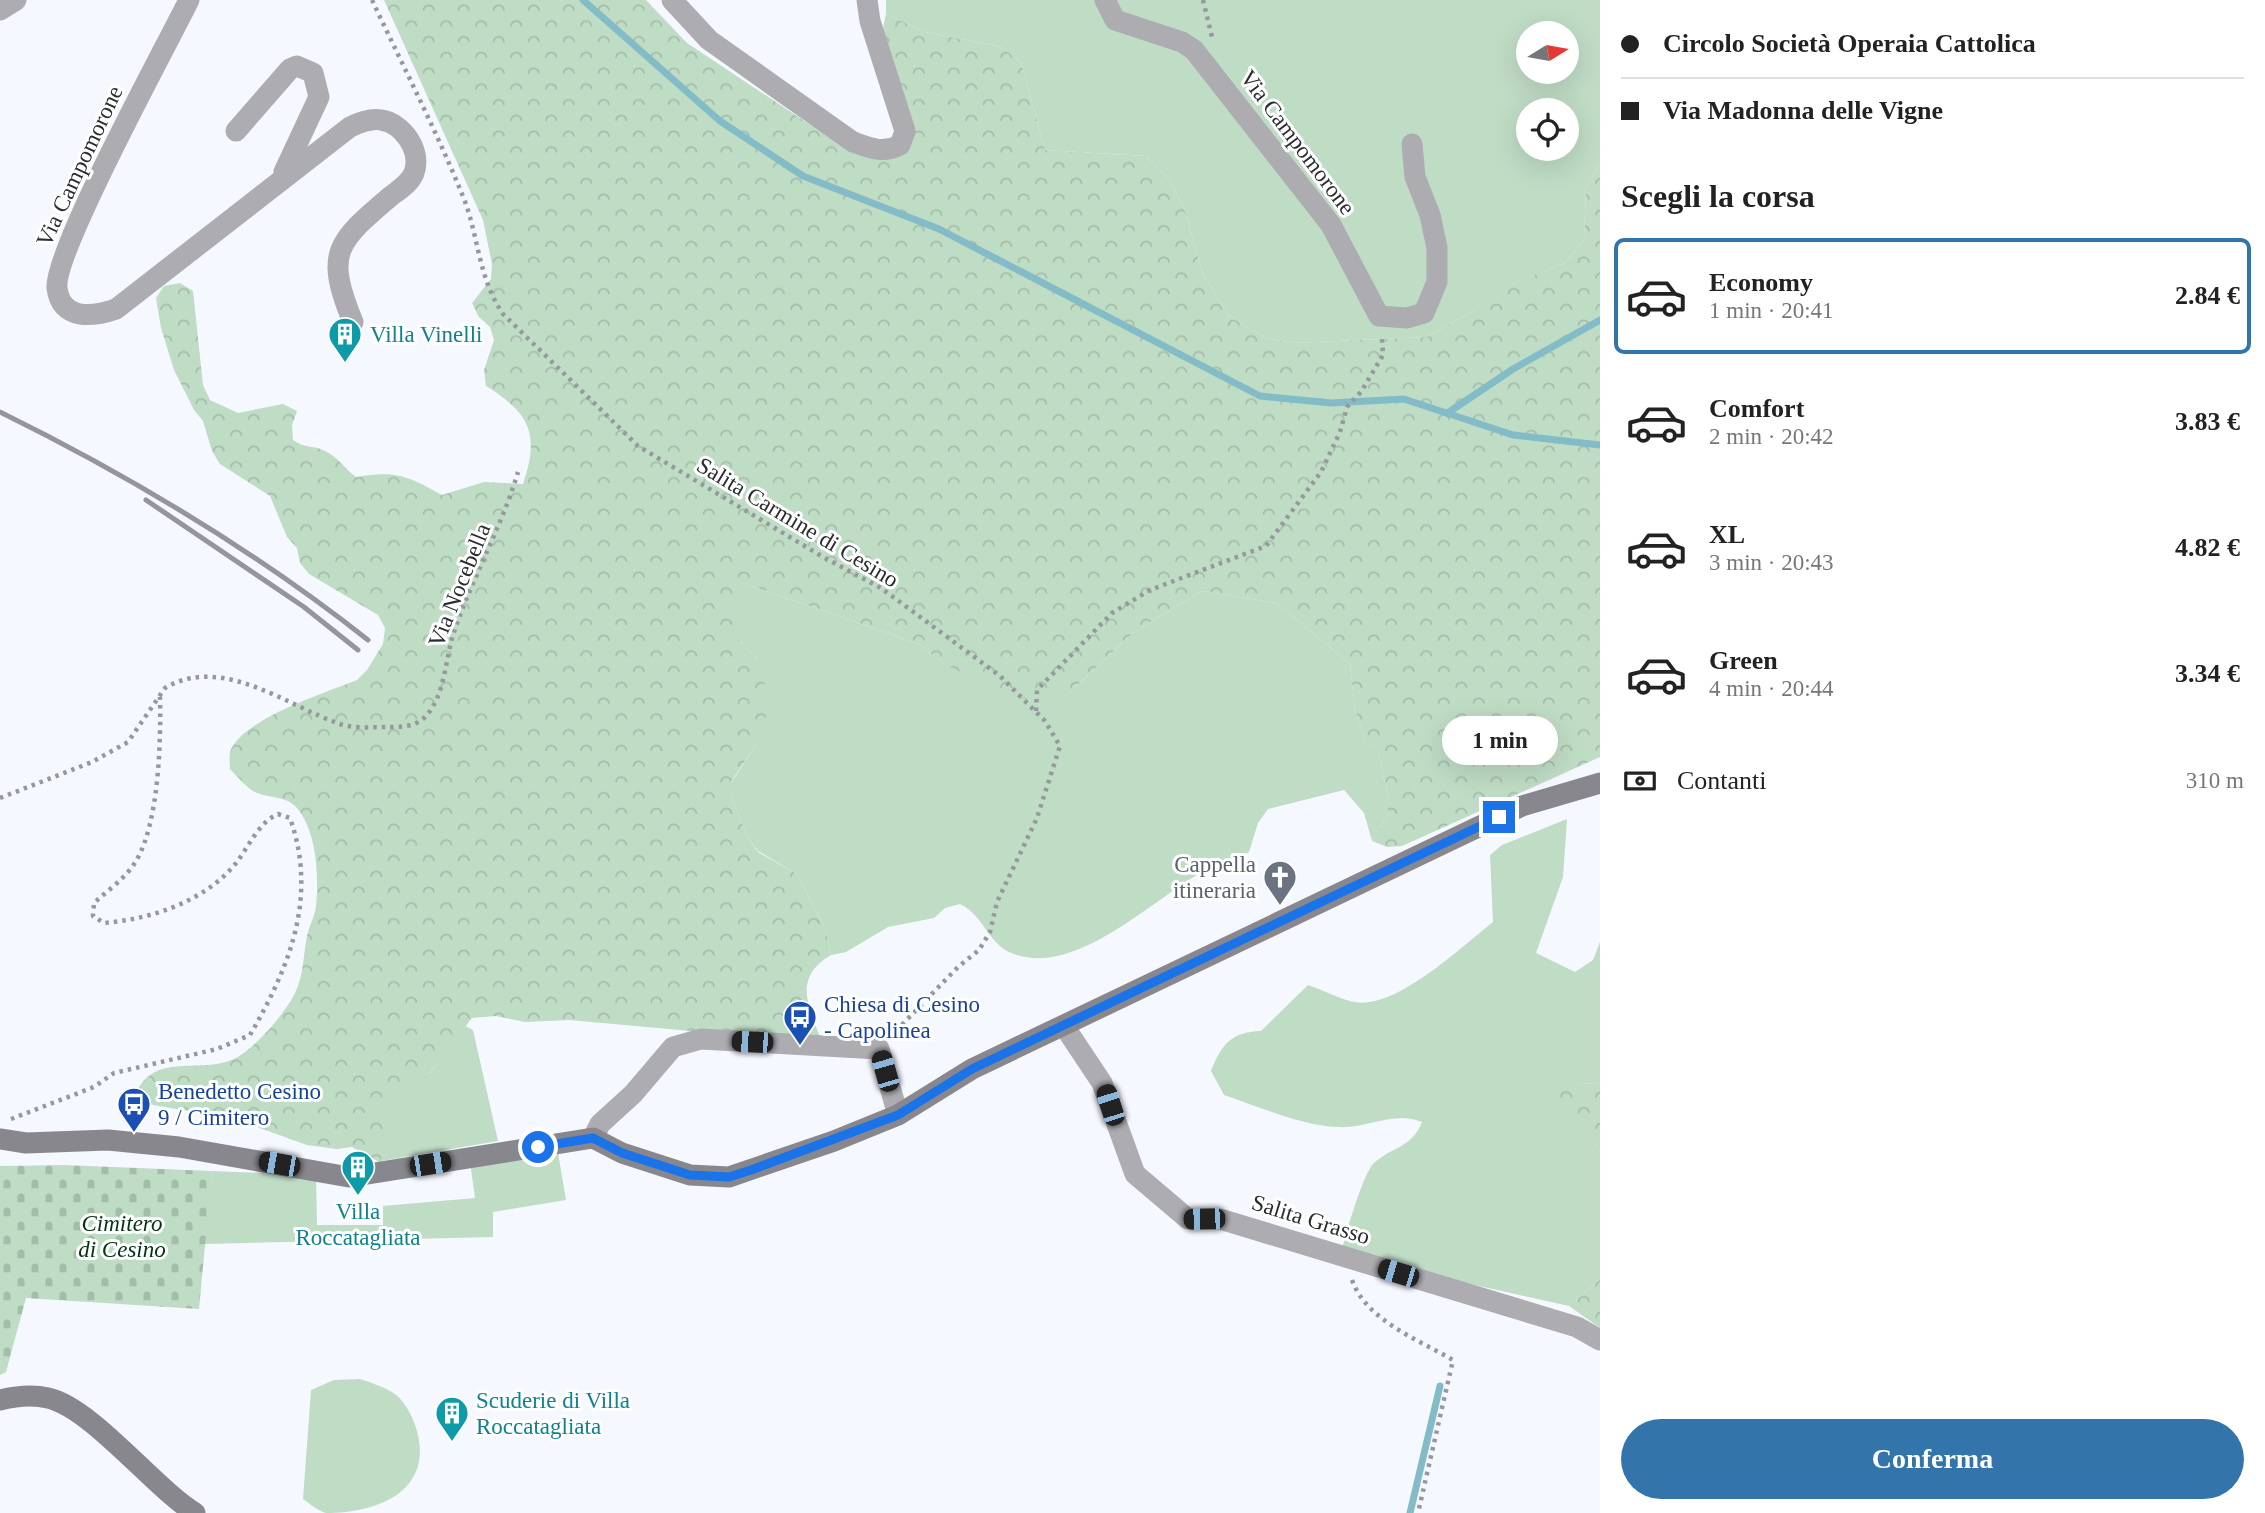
<!DOCTYPE html>
<html lang="it">
<meta charset="utf-8">
<style>
body{margin:0;font-family:"Times New Roman",serif;background:#f6f6f6;color:#222;height:100vh;display:flex;flex-direction:column;font-size:26px;white-space:nowrap}
*{box-sizing:border-box;margin:0}
p{font-size:23px;color:#767676}
.icon{flex:none;width:38px;height:38px;fill:none;stroke:currentColor;stroke-width:2;stroke-linecap:round;stroke-linejoin:round}
.map{position:relative;flex:1;overflow:hidden}
.panel{display:flex;flex-direction:column;background:#fff;width:665px}
.panel>*{flex:none}
.hud{display:grid;align-content:center;height:154px;padding:0 21px;background:#fff}
.needle{width:46px;rotate:79deg}
.controls{position:absolute;left:1516px;top:21px;display:grid;gap:14px}
.controls a{display:grid;place-items:center;width:63px;height:63px;border-radius:50%;background:#fff;box-shadow:0 7px 28px #0002;font-size:35px}
.end{position:absolute;width:32px;height:32px;margin:-16px;border:9px solid #1a73e8;background:#fff;box-shadow:0 0 0 4px #fff}
.from{border-radius:50%}
.bubble{position:absolute;height:49px;border-radius:24px;background:#fff;box-shadow:0 7px 28px #0002;font-size:23px;font-weight:700;line-height:49px;text-align:center}
.car{position:absolute;width:21px;height:42px;margin:-21px -10px;border-radius:9px;box-shadow:0 0 5px 2px #0007;background:linear-gradient(#222 24%,#8ab4d8 0 40%,#222 0 76%,#8ab4d8 0 86%,#222 0)}
.hud b{display:flex;align-items:center;gap:24px;height:66px;font-size:26px}
.hud b+b{border-top:2px solid #e0e0e0}
.hud i{width:18px;height:18px;background:#222}
ul{padding:0;list-style:none}
li{display:flex;align-items:center;gap:21px;height:116px;margin:0 14px 10px;padding:0 7px;border:4px solid transparent;border-radius:10px}
li div{flex:1}
li b{display:block;font-size:26px}
li em{font-style:normal;font-weight:700}
li.selected{border-color:#3374aa}
li>.icon{width:63px;height:63px;stroke-width:1.5}
h2{padding:0 21px;font-size:32px;line-height:84px}
.pay{display:flex;align-items:center;gap:18px;height:77px;padding:0 21px;font-size:26px}
.pay p{margin-inline-start:auto}
.cta{display:flex;gap:14px;margin-top:auto;padding:14px 21px}
.cta a{flex:1;height:80px;border-radius:42px;background:#3374aa;color:#fff;font-size:28px;font-weight:700;line-height:80px;text-align:center}
main{display:flex;flex:1;min-height:0}
.map>svg:first-child{display:block}
.green{fill:#bfdcc5;fill-rule:evenodd}
.forest{fill:url(#forest-crowns)}
.cemetery{fill:url(#cemetery-stones)}
.lines{fill:none;stroke-linecap:round;stroke-linejoin:round}
.stream{stroke:#83bcc7;stroke-width:7}
.path{stroke:#96989e;stroke-width:4.5;stroke-dasharray:3.5 5;stroke-linecap:butt}
.street{stroke:#adacb1;stroke-width:21}
.secondary{stroke:#88878e;stroke-width:21}
.rail{stroke:#94969c;stroke-width:5}
.route{stroke:#1a73e8;stroke-width:9}
.labels{text-anchor:middle;stroke-width:6;stroke-linejoin:round;paint-order:stroke}
.street-label{font-size:23px;fill:#2a2c30;stroke:#fff}
.culture-label{font-size:23px;fill:#0d838f;stroke:#fff;text-anchor:start}
.worship-label{font-size:23px;fill:#5b616d;stroke:#fff;text-anchor:end}
.transit-label{font-size:23px;fill:#164399;stroke:#fff;text-anchor:start}
.park-label{font-size:23px;font-style:italic;fill:#033316;stroke:#fff}
</style>
<main>
<div class="map">
<svg width="1600" height="1513" viewBox="0 0 1600 1513">
<defs>
<pattern id="forest-crowns" width="20" height="18" patternUnits="userSpaceOnUse" patternTransform="scale(1.75)"><rect width="20" height="18" fill="#bfdcc5"/><path d="M2 6a3 3 0 1 1 6 0M12 15a3 3 0 1 1 6 0" fill="none" stroke="#a4bdaa"/></pattern>
<pattern id="cemetery-stones" width="16" height="16" patternUnits="userSpaceOnUse" patternTransform="scale(1.75)"><rect width="16" height="16" fill="#bfdcc5"/><path d="M2 7V4a2 2 0 0 1 4 0v3zM10 15v-3a2 2 0 0 1 4 0v3z" fill="#a4bdaa"/></pattern>
</defs>
<rect width="100%" height="100%" fill="#f6f8ff"/>
<g class="green">
<path d="M 886,0 L 1600,0 L 1600,164 L 1586,187 L 1584,240 L 1565,263 L 1489,294 L 1471,312 L 1427,337 L 1292,343 L 1266,338 L 1229,316 L 1203,274 L 1184,208 L 1169,179 L 1145,156 L 1045,150 L 1021,62 L 1002,47 L 925,32 L 886,14 ZM 1528,33 L 1566,33 L 1566,72 L 1528,72 ZM 1528,110 L 1566,110 L 1566,149 L 1528,149 Z"/>
<path d="M 749,585 L 919,644 L 944,664 L 1069,693 L 1134,632 L 1202,591 L 1277,603 L 1350,664 L 1355,710 L 1365,740 L 1378,750 L 1388,798 L 1388,814 L 1372,841 L 1364,813 L 1344,790 L 1268,809 L 1258,823 L 1249,852 C 1236,860 1222,861 1209,868 C 1156,895 1074,982 1009,952 C 988,942 983,915 960,904 L 945,908 L 934,918 L 888,927 L 846,952 L 831,955 L 825,928 L 797,874 L 758,851 L 748,838 L 731,797 L 731,783 L 756,745 L 758,660 L 737,638 L 737,592 Z"/>
<path d="M 1567,819 L 1563,877 L 1536,953 L 1575,972 L 1593,960 L 1600,942 L 1600,1084 L 1579,1083 L 1546,1093 L 1600,1150 L 1600,1279 L 1569,1306 L 1341,1255 C 1344,1239 1363,1173 1374,1163 C 1393,1146 1412,1148 1422,1122 C 1394,1110 1367,1129 1338,1127 C 1299,1125 1260,1107 1224,1095 L 1211,1071 C 1222,1044 1231,1032 1261,1031 L 1308,985 C 1323,990 1339,999 1354,1002 C 1396,1010 1461,947 1493,922 L 1490,855 L 1502,845 Z"/>
<path d="M 465,1026 L 473,1030 L 498,1141 L 381,1161 L 384,1110 L 430,1073 Z"/>
<path d="M 557,1147 L 566,1200 L 493,1212 L 493,1237 L 204,1244 L 212,1171 L 316,1175 L 317,1225 L 383,1225 L 383,1206 L 475,1198 L 470,1162 Z"/>
<path d="M 360,1379 C 372,1383 385,1387 395,1394 C 406,1403 413,1417 417,1431 C 433,1490 380,1513 326,1513 C 318,1511 309,1503 303,1499 L 311,1390 L 334,1380 Z"/>
</g>
<g class="forest">
<path d="M 384,0 L 646,0 L 687,43 L 851,152 C 875,161 888,155 910,145 L 883,28 L 886,14 L 925,32 L 1002,47 L 1021,62 L 1045,150 L 1145,156 L 1169,179 L 1184,208 L 1203,274 L 1229,316 L 1266,338 L 1292,343 L 1427,337 L 1471,312 L 1488,294 L 1565,263 L 1584,240 L 1586,187 L 1600,164 L 1600,757 L 1402,846 L 1387,847 L 1372,841 L 1388,814 L 1388,798 L 1378,750 L 1365,740 L 1355,710 L 1350,664 L 1277,603 L 1202,591 L 1134,632 L 1069,693 L 1051,700 L 1014,698 L 944,664 L 919,644 L 749,585 L 737,593 L 737,638 L 758,660 L 764,673 L 766,717 L 756,745 L 731,782 L 731,797 L 748,838 L 758,852 L 797,874 L 825,928 L 831,955 C 794,977 807,1004 820,1037 L 713,1033 L 569,1020 L 525,1022 L 496,1016 L 472,1018 L 429,1074 L 385,1110 L 381,1163 L 352,1147 L 337,1149 L 307,1145 L 234,1119 L 142,1103 L 138,1089 C 158,1053 201,1074 234,1059 C 254,1050 286,1012 295,993 C 304,974 303,957 307,936 C 309,926 315,916 316,906 C 319,877 317,832 297,808 C 286,795 267,799 253,791 C 245,786 237,776 230,769 C 230,764 229,757 230,752 C 240,720 327,692 357,680 L 367,670 L 383,644 L 385,628 L 378,615 L 309,574 L 300,563 L 297,548 L 287,537 L 270,496 L 220,464 L 212,451 L 203,421 L 194,410 L 174,370 L 161,328 L 156,298 L 164,286 L 180,283 L 193,291 L 203,385 L 210,400 L 238,413 L 283,404 L 297,411 L 292,425 L 293,440 C 306,449 314,445 325,451 C 338,457 345,469 356,477 C 396,470 408,476 442,495 L 484,482 L 523,484 C 540,434 530,413 486,386 L 484,370 L 494,340 L 490,327 L 479,317 L 472,303 L 491,279 L 492,264 L 483,220 Z"/>
<path d="M 1579,1083 L 1600,1084 L 1600,1150 L 1545,1093 L 1559,1086 Z"/>
<path d="M 1600,1279 L 1600,1328 L 1569,1306 Z"/>
</g>
<path class="cemetery" d="M 64,1165 L 212,1171 L 199,1309 L 26,1298 L 6,1372 L 0,1375 L 0,1166 Z"/>
<g class="lines">
<g class="stream">
<path d="M 583,0 L 720,121 L 803,176 L 939,229 L 1260,396 L 1331,403 L 1404,399 L 1513,435 L 1600,445"/>
<path d="M 1449,412 L 1513,369 L 1600,320"/>
<path d="M 1410,1513 L 1440,1386"/>
</g>
<g class="path">
<path d="M 372,0 C 402,64 435,128 462,194 C 479,234 477,276 503,314 L 638,446 L 823,557 L 881,588 L 1000,676 L 1045,721 L 1060,746 L 1037,818 L 997,902 L 990,932 L 979,950 L 958,967 L 893,1034"/>
<path d="M 1203,0 L 1212,37"/>
<path d="M 1036,711 L 1037,690 L 1112,613 L 1150,590 L 1266,546 L 1321,472 L 1340,432 L 1347,407 L 1361,392 L 1383,355 L 1382,338"/>
<path d="M 0,798 L 92,762 L 128,742 L 165,688 C 222,654 287,706 340,724 C 355,729 372,727 388,727 C 401,727 417,727 427,715 C 445,693 445,662 453,635 C 471,580 501,529 518,472"/>
<path d="M 11,1119 L 94,1087 L 114,1073 L 217,1049 L 250,1035 C 290,966 318,897 290,818 L 278,814 C 259,822 249,846 237,862 C 206,901 152,919 104,923 L 93,916 L 94,903 C 108,890 126,878 136,861 C 159,823 161,741 160,697"/>
<path d="M 1352,1280 C 1366,1320 1417,1339 1453,1360 L 1418,1513"/>
</g>
<g class="street">
<path d="M 189,0 C 167,45 53,253 57,288 C 61,321 93,317 116,309 L 350,127 C 359,123 370,118 381,120 C 403,123 422,151 414,173 C 410,183 399,190 391,196 C 337,242 324,252 353,322"/>
<path d="M 672,0 L 709,40 L 853,142 C 870,148 883,154 900,145 L 905,131 L 870,21 L 867,0"/>
<path d="M 1105,0 L 1115,20 L 1182,42 L 1194,50 L 1331,225 L 1379,316 L 1407,318 L 1424,313 L 1437,282 L 1437,248 L 1430,215 L 1415,177 L 1412,144"/>
<path d="M 0,10 L 16,0"/>
<path d="M 236,131 L 290,69 L 297,66 L 313,73 L 319,97 L 284,172"/>
<path d="M 1064,1026 L 1102,1083 L 1135,1174 L 1188,1219 L 1220,1219 L 1577,1327 L 1600,1340"/>
<path d="M 593,1138 L 600,1124 L 633,1094 L 673,1047 L 701,1039 L 879,1049 L 898,1115"/>
</g>
<g class="secondary">
<path d="M 0,1139 L 26,1143 L 108,1140 L 179,1147 L 349,1177 L 593,1138 L 622,1153 L 690,1175 L 729,1177 L 834,1141 L 898,1115 L 972,1069 L 1522,806 L 1600,783"/>
<path d="M 0,1400 C 16,1396 32,1394 48,1398 C 92,1408 153,1487 195,1513"/>
</g>
<g class="rail">
<path d="M 0,412 C 130,476 254,550 368,640"/>
<path d="M 146,500 L 304,607 L 358,650"/>
</g>
</g>
<g class="lines">
<path class="route" d="M 538,1147 L 593,1138 L 622,1153 L 690,1175 L 729,1177 L 751,1170 L 898,1115 L 972,1069 L 1499,817"/>
</g>
<defs>
<symbol id="building-pin" viewBox="-11 -11 22 30"><path d="M0 17L-7.5 6A9.5 9.5 0 1 1 7.5 6Z" fill="#0f9aa8" stroke="#fff"/><path d="M-4-6H4V6H1V3H-1V6H-4ZM-2.5-4.3h1.7v1.8h-1.7ZM.8-4.3h1.7v1.8H.8ZM-2.5-1h1.7V.8h-1.7ZM.8-1h1.7V.8H.8Z" fill="#fff"/></symbol>
<symbol id="church-pin" viewBox="-11 -11 22 30"><path d="M0 17L-7.5 6A9.5 9.5 0 1 1 7.5 6Z" fill="#6b7280" stroke="#fff"/><path d="M-1.2-6h2.4v3.5h3.3v2.4h-3.3V6h-2.4V-.1h-3.3v-2.4h3.3Z" fill="#fff"/></symbol>
<symbol id="bus-pin" viewBox="-11 -11 22 30"><path d="M0 17L-7.5 6A9.5 9.5 0 1 1 7.5 6Z" fill="#1a4fb4" stroke="#fff"/><path d="M-5-6H5V4H4V6H2V4H-2V6H-4V4H-5ZM-3.5-4V0h7V-4ZM-3.5 1.2v1.5H-2V1.2ZM2 1.2v1.5H3.5V1.2Z" fill="#fff"/></symbol>
</defs>
<g fill-rule="evenodd">
<use href="#building-pin" x="326" y="315" width="38" height="52"/>
<use href="#church-pin" x="1261" y="858" width="38" height="52"/>
<use href="#bus-pin" x="781" y="998" width="38" height="52"/>
<use href="#bus-pin" x="115" y="1085" width="38" height="52"/>
<use href="#building-pin" x="339" y="1148" width="38" height="52"/>
<use href="#building-pin" x="433" y="1394" width="38" height="52"/>
</g>
<g class="labels">
<g class="street-label">
<text transform="translate(1298 142) rotate(53)" y="8">Via Campomorone</text>
<text transform="translate(79 166) rotate(-65)" y="8">Via Campomorone</text>
<text transform="translate(798 522) rotate(31)" y="8">Salita Carmine di Cesino</text>
<text transform="translate(459 585) rotate(-68)" y="8">Via Nocebella</text>
<text transform="translate(1311 1219) rotate(17)" y="8">Salita Grasso</text>
</g>
<g class="culture-label">
<text x="370" y="342">Villa Vinelli</text>
<text x="358" y="1219" text-anchor="middle">Villa<tspan x="358" dy="26">Roccatagliata</tspan></text>
<text x="476" y="1408">Scuderie di Villa<tspan x="476" dy="26">Roccatagliata</tspan></text>
</g>
<g class="worship-label">
<text x="1256" y="872">Cappella<tspan x="1256" dy="26">itineraria</tspan></text>
</g>
<g class="transit-label">
<text x="824" y="1012">Chiesa di Cesino<tspan x="824" dy="26">- Capolinea</tspan></text>
<text x="158" y="1099">Benedetto Cesino<tspan x="158" dy="26">9 / Cimitero</tspan></text>
</g>
<g class="park-label">
<text x="122" y="1231">Cimitero<tspan x="122" dy="26">di Cesino</tspan></text>
</g>
</g>
</svg>
<div class="controls">
<a><svg class="needle" viewBox="-14 -14 28 28"><path d="M0-13l5 13h-10z" fill="#e53935"/><path d="M0 13l5-13h-10z" fill="#767676"/></svg></a>
<a><svg class="icon" aria-label="locate" viewBox="0 0 24 24"><circle cx="12" cy="12" r="6"/><path d="M12 2v4M12 18v4M2 12h4M18 12h4"/></svg></a>
</div>
<i class="end from" style="left:538px;top:1147px"></i>
<i class="end" style="left:1499px;top:817px"></i>
<div class="bubble" style="left:1442px;top:716px;width:116px">1 min</div>
<i class="car" style="left:752px;top:1042px;rotate:272deg"></i>
<i class="car" style="left:885px;top:1071px;rotate:344deg"></i>
<i class="car" style="left:1110px;top:1105px;rotate:342deg"></i>
<i class="car" style="left:279px;top:1164px;rotate:280deg"></i>
<i class="car" style="left:430px;top:1164px;rotate:81deg"></i>
<i class="car" style="left:1204px;top:1219px;rotate:269deg"></i>
<i class="car" style="left:1398px;top:1273px;rotate:287deg"></i>
</div>
<section class="panel">
<div class="hud">
<b><i class="from"></i>Circolo Società Operaia Cattolica</b>
<b><i></i>Via Madonna delle Vigne</b>
</div>
<h2>Scegli la corsa</h2>
<ul>
<li class="selected"><svg class="icon" aria-label="car" viewBox="0 0 24 24"><path d="M5 17H2v-5l4-1 3-4h7l3 4 3 1v5h-3M9 17h6M6 11h13"/><circle cx="7" cy="17" r="2"/><circle cx="17" cy="17" r="2"/></svg><div><b>Economy</b><p>1 min · 20:41</p></div><em>2.84 €</em></li>
<li><svg class="icon" aria-label="car" viewBox="0 0 24 24"><path d="M5 17H2v-5l4-1 3-4h7l3 4 3 1v5h-3M9 17h6M6 11h13"/><circle cx="7" cy="17" r="2"/><circle cx="17" cy="17" r="2"/></svg><div><b>Comfort</b><p>2 min · 20:42</p></div><em>3.83 €</em></li>
<li><svg class="icon" aria-label="car" viewBox="0 0 24 24"><path d="M5 17H2v-5l4-1 3-4h7l3 4 3 1v5h-3M9 17h6M6 11h13"/><circle cx="7" cy="17" r="2"/><circle cx="17" cy="17" r="2"/></svg><div><b>XL</b><p>3 min · 20:43</p></div><em>4.82 €</em></li>
<li><svg class="icon" aria-label="car" viewBox="0 0 24 24"><path d="M5 17H2v-5l4-1 3-4h7l3 4 3 1v5h-3M9 17h6M6 11h13"/><circle cx="7" cy="17" r="2"/><circle cx="17" cy="17" r="2"/></svg><div><b>Green</b><p>4 min · 20:44</p></div><em>3.34 €</em></li>
</ul>
<div class="pay"><svg class="icon" aria-label="cash" viewBox="0 0 24 24"><path d="M3 7h18v10H3z"/><circle cx="12" cy="12" r="2"/></svg>Contanti<p>310 m</p></div>
<div class="cta"><a>Conferma</a></div>
</section>
</main>
